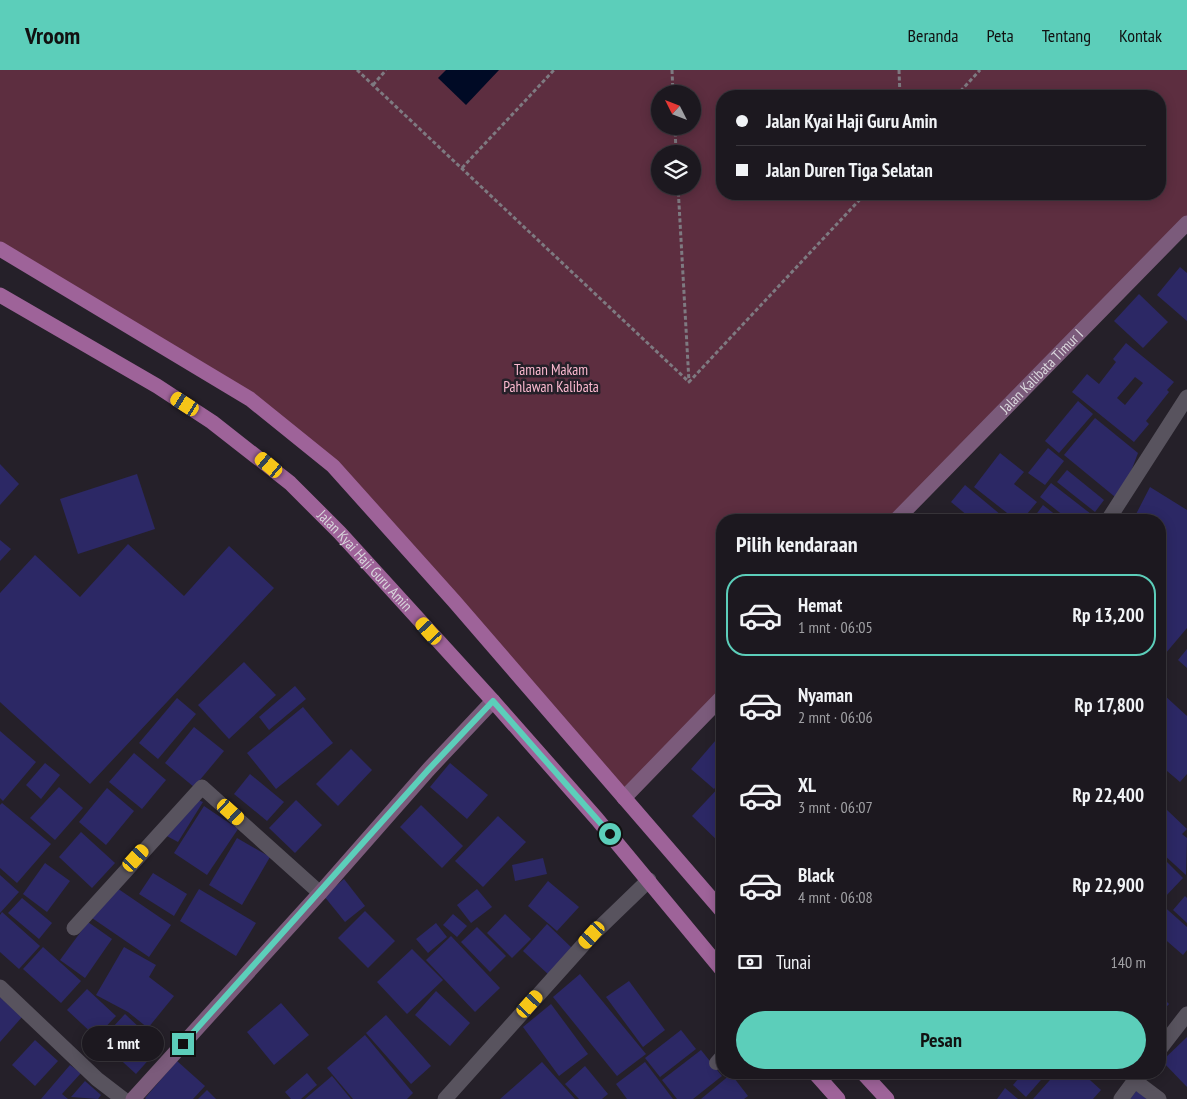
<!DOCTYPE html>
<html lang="id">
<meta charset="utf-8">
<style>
body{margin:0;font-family:"PT Sans Narrow",sans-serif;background:#252128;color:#f1f3f6;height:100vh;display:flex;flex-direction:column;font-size:19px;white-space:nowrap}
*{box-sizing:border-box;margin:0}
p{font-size:16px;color:#a0a0a4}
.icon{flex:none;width:28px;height:28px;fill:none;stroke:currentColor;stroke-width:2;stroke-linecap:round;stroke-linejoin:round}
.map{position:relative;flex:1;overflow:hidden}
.sheet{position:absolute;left:716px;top:444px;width:450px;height:565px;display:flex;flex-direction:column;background:#1c181f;border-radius:20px;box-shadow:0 2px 12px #0003,0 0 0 1px #3a373d}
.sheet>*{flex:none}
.banner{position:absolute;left:716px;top:20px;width:450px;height:110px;border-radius:20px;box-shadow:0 2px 12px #0003,0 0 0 1px #3a373d;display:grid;align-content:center;height:110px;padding:0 20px;background:#1c181f}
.needle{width:32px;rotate:312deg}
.controls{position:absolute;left:651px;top:15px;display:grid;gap:10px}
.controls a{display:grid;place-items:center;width:50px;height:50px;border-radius:50%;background:#1c181f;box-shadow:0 2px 12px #0003,0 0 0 1px #3a373d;font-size:25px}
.end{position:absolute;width:22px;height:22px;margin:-11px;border:6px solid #5cceba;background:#111;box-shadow:0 0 0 2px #111}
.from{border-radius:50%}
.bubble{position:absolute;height:35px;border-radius:18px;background:#1c181f;box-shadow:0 2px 12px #0003,0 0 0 1px #3a373d;font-size:16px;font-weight:700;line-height:35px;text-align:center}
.car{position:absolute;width:15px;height:30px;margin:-15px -8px;border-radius:6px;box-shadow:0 0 4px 1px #0007;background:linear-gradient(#f5c518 24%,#345 0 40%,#f5c518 0 76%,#345 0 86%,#f5c518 0)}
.banner b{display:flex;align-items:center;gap:18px;height:48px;font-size:19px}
.banner b+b{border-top:1px solid #3a373d}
.banner i{width:12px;height:12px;background:#f1f3f6}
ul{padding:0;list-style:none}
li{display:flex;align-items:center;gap:15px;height:82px;margin:0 10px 8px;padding:0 10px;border:2px solid transparent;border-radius:20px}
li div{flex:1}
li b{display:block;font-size:19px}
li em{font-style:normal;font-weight:700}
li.on{border-color:#5cceba}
li>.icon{width:45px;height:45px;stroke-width:1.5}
h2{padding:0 20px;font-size:22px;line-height:60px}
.pay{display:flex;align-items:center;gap:12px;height:55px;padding:0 20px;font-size:19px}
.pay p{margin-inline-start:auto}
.cta{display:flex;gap:10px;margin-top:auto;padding:10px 20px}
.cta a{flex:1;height:58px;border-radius:30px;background:#5cceba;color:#111;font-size:20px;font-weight:700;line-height:58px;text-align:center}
header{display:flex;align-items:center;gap:30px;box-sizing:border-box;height:70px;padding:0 25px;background:#5cceba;color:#111}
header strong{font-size:24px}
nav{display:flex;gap:28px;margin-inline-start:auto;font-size:18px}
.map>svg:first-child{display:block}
.green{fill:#5d2e40;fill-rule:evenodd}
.water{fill:#000a25}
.building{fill:#2c2865;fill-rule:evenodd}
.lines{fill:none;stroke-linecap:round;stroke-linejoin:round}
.path{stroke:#7e7a81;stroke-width:3;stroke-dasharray:4 2.5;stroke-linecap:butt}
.lane{stroke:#58535e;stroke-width:14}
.street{stroke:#58535e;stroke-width:15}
.secondary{stroke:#7b5b7b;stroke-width:15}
.primary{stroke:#9e6399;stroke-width:15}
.route{stroke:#5cceba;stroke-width:6}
.labels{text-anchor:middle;stroke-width:5;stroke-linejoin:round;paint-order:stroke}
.park-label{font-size:15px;fill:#fbb9cf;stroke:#252029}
.street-label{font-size:15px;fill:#d9d6dc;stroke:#252029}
</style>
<header>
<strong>Vroom</strong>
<nav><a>Beranda</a><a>Peta</a><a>Tentang</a><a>Kontak</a></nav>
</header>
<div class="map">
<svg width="1187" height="1029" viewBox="0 0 1187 1029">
<rect width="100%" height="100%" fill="#252029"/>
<path class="green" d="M 0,0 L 1187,0 L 1187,153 L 896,450 L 722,450 L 722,627 L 624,728 L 341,405 L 250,329 L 0,179 ZM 660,24 L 692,24 L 692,56 L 660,56 ZM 722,26 L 1160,26 L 1160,124 L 722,124 ZM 660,84 L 692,84 L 692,116 L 660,116 Z"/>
<path class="water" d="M 446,0 L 499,0 L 466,35 L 438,8 Z"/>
<g class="building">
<path d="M 1180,197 L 1187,203 L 1187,251 L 1157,225 Z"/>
<path d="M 1139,224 L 1168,252 L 1143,278 L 1114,251 Z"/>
<path d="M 1126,273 L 1174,312 L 1167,320 L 1169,322 L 1146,351 L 1149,354 L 1134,372 L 1072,322 L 1087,304 L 1099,314 L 1116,292 L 1113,289 ZM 1135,307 L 1143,313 L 1125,335 L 1117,328 Z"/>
<path d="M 1078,331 L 1093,344 L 1059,383 L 1045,371 Z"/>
<path d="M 1095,348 L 1138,383 L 1120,431 L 1064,385 Z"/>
<path d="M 1048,378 L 1064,391 L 1045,415 L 1028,403 Z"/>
<path d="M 1000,383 L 1024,402 L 1014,414 L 1037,432 L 1022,450 L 1016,450 L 974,417 Z"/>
<path d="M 0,394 L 19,414 L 0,435 Z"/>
<path d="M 1067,400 L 1104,430 L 1095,442 L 1057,412 Z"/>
<path d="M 137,404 L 155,459 L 78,484 L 60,429 Z"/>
<path d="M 1051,413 L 1091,444 L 1086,450 L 1069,450 L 1040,427 Z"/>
<path d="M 965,415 L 1007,450 L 973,450 L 951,432 Z"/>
<path d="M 1150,417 L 1187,440 L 1187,558 L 1160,590 L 1160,450 L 1133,450 Z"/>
<path d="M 1043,435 L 1062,450 L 1032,450 Z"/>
<path d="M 959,444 L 967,450 L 954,450 Z"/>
<path d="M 0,470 L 11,479 L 0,491 Z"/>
<path d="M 128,474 L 184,526 L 229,476 L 274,518 L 90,714 L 0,632 L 0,523 L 35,485 L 80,527 Z"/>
<path d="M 1187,579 L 1187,598 L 1178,590 Z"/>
<path d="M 244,592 L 276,625 L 229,669 L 198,635 Z"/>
<path d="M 295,616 L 306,629 L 269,660 L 259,647 Z"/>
<path d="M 1164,625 L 1187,646 L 1187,704 L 1180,712 L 1160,695 L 1160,629 Z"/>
<path d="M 177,628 L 196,644 L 158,689 L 139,673 Z"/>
<path d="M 303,637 L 333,673 L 276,719 L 247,683 Z"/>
<path d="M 194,657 L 224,681 L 194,717 L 165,693 Z"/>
<path d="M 0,661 L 36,692 L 3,731 L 0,728 Z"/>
<path d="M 722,663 L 722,710 L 714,719 L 691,699 Z"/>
<path d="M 351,679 L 372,700 L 338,736 L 316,714 Z"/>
<path d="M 134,683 L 166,710 L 142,739 L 109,712 Z"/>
<path d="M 45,693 L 60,705 L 41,729 L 26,715 Z"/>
<path d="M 450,693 L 488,725 L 467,749 L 430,717 Z"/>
<path d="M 250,704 L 284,732 L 267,751 L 234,724 Z"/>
<path d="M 722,714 L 722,775 L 692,746 Z"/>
<path d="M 59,717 L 83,738 L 55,770 L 30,748 Z"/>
<path d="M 107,718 L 134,741 L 106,775 L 79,752 Z"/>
<path d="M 193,728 L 203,732 L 178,772 L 163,764 Z"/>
<path d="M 296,730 L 322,755 L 295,783 L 269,758 Z"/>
<path d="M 2,733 L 51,774 L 17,813 L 0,798 L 0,735 Z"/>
<path d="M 421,735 L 463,776 L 442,798 L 400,757 Z"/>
<path d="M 204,736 L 238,759 L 207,805 L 174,783 Z"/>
<path d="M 1167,740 L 1187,759 L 1182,764 L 1187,768 L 1186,805 L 1163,784 L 1160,787 L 1160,748 Z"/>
<path d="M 498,746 L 526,772 L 483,817 L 455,791 Z"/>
<path d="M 81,762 L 115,793 L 92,818 L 59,787 Z"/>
<path d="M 237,768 L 270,787 L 242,835 L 209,815 Z"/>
<path d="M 543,788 L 547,804 L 515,811 L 512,795 Z"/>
<path d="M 1165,790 L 1183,808 L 1164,828 L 1160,824 L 1160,795 Z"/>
<path d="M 45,793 L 70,811 L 47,842 L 23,824 Z"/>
<path d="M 153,803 L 187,824 L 174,846 L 139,824 Z"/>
<path d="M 0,805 L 19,822 L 0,843 Z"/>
<path d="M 344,809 L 365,836 L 345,852 L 324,826 Z"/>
<path d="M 548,811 L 579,837 L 557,861 L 528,836 Z"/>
<path d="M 114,816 L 171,855 L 149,887 L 92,848 Z"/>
<path d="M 199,819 L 256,853 L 236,886 L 180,851 Z"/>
<path d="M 477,819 L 492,837 L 471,853 L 457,835 Z"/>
<path d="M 1185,826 L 1187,828 L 1187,853 L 1173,840 Z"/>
<path d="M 22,828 L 52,853 L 39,869 L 8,843 Z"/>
<path d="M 1160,833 L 1187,857 L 1187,880 L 1183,885 L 1160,865 Z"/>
<path d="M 365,841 L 395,871 L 368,898 L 338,868 Z"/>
<path d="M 2,842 L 40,876 L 19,899 L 0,882 L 0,845 Z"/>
<path d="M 453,844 L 467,856 L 457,867 L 443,855 Z"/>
<path d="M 505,844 L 531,869 L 512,888 L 487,863 Z"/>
<path d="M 88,852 L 112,869 L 85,908 L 60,890 Z"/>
<path d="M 436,853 L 447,867 L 428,883 L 416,869 Z"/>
<path d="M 547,854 L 573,879 L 549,905 L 523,881 Z"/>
<path d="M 477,857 L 506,886 L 490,902 L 461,872 Z"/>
<path d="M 451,866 L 500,918 L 475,942 L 426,890 Z"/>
<path d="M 43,877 L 81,911 L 61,933 L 23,899 Z"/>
<path d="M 124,877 L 156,895 L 149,907 L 174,926 L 148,958 L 128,942 L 96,925 Z"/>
<path d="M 412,879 L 443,910 L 407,944 L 377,912 Z"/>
<path d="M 580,904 L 646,984 L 617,1006 L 553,927 Z"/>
<path d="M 629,911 L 665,960 L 643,977 L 606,927 Z"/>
<path d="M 87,919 L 116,946 L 96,967 L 67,940 Z"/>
<path d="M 436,921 L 470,953 L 450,976 L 415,945 Z"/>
<path d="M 1160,925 L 1169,934 L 1160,944 Z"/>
<path d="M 0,927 L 22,947 L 0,972 Z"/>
<path d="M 281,933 L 309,965 L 274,995 L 247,962 Z"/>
<path d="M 551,934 L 588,984 L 559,1006 L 523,957 Z"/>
<path d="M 125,944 L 160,977 L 136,1004 L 100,971 Z"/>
<path d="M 386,945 L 431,996 L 411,1014 L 366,963 Z"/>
<path d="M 681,960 L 696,979 L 660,1007 L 645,988 Z"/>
<path d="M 365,965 L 413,1023 L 407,1029 L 353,1029 L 327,998 Z"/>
<path d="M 1187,967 L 1187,1017 L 1162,991 Z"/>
<path d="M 35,970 L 58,991 L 35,1016 L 12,995 Z"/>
<path d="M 701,980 L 722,1006 L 693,1029 L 677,1029 L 662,1010 Z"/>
<path d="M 177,991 L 205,1016 L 193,1029 L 146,1029 L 145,1028 Z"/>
<path d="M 542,992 L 575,1029 L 500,1029 Z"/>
<path d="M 645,992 L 673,1029 L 627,1029 L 616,1014 Z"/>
<path d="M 70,995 L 81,1003 L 62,1024 L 68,1029 L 41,1029 Z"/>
<path d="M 585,996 L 608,1024 L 602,1029 L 579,1029 L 565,1014 Z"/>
<path d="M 1024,1002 L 1048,1002 L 1026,1027 L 1013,1015 Z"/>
<path d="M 1057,1002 L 1081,1002 L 1101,1020 L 1093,1029 L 1033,1029 Z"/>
<path d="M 307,1003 L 317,1015 L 301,1029 L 291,1029 L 285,1022 Z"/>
<path d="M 731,1004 L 748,1026 L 744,1029 L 701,1029 Z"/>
<path d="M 332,1006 L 351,1029 L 305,1029 Z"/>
<path d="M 85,1011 L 101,1025 L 98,1029 L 71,1027 Z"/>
<path d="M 1005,1018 L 1018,1029 L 997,1029 Z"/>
<path d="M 207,1020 L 216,1029 L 198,1029 Z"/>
<path d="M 1137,1020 L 1147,1029 L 1130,1029 Z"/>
</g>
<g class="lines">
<g class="path">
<path d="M 357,0 L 689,312 L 865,124"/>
<path d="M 672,0 L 673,24"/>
<path d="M 899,0 L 900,26"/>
<path d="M 373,15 L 386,0"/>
<path d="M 956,26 L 980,0"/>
<path d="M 675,56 L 676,84"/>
<path d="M 462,98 L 554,0"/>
<path d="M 678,116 L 689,312"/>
</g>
<path class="lane" d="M 716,993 L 722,986"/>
<g class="street">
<path d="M 1108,450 L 1187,327"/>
<path d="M 74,858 L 202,717 L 320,823"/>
<path d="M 0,917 L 97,1009 L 123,1029"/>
<path d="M 1160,979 L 1187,944"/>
<path d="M 1135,1011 L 1159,1029"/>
<path d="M 445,1029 L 592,865 L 649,810"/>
<path d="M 1121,1029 L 1141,1002"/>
</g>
<g class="secondary">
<path id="s1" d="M 896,450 L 1187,153"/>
<path d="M 624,728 L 722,627"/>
<path d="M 133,1029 L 320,823 L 429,699 L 493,631"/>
</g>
<g class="primary">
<path d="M 0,179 L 250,329 L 333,396 L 454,531 L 722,841"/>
<path id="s2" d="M 0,225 L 157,316 L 212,352 L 290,413 L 340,463 L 493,631 L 597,749 L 722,900"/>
<path d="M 814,1002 L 838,1029"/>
<path d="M 862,1002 L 887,1029"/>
</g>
</g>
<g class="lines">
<path class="route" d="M 183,974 L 429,699 L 493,631 L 610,764"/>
</g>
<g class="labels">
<g class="park-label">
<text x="551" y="305">Taman Makam<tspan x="551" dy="17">Pahlawan Kalibata</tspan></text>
</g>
<g class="street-label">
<text dy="5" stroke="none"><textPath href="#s1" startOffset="208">Jalan Kalibata Timur I</textPath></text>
<text dy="5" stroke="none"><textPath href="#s2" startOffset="454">Jalan Kyai Haji Guru Amin</textPath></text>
</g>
</g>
</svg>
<div class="controls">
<a><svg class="needle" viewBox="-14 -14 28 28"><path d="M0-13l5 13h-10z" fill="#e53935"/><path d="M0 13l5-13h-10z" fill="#a0a0a4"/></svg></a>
<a><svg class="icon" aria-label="layers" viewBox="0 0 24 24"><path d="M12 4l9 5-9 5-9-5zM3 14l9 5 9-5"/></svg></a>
</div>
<i class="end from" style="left:610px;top:764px"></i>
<i class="end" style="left:183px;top:974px"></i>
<div class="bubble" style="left:82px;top:956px;width:82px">1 mnt</div>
<i class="car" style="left:185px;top:334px;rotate:303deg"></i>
<i class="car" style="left:269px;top:395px;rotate:310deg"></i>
<i class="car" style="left:429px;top:561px;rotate:318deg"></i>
<i class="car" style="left:231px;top:742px;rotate:132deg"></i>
<i class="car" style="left:136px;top:788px;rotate:42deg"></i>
<i class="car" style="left:592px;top:865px;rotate:222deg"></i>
<i class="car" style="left:530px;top:934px;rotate:42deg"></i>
<div class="banner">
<b><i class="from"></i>Jalan Kyai Haji Guru Amin</b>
<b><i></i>Jalan Duren Tiga Selatan</b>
</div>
<section class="sheet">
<h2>Pilih kendaraan</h2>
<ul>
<li class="on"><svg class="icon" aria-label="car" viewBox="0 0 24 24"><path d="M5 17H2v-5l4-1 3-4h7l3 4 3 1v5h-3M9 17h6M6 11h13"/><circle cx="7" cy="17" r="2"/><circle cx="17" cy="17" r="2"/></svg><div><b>Hemat</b><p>1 mnt · 06:05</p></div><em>Rp 13,200</em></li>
<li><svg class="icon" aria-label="car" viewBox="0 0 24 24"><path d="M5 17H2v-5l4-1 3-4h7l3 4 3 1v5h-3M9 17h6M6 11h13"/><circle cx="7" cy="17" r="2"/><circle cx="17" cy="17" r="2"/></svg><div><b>Nyaman</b><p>2 mnt · 06:06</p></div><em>Rp 17,800</em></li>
<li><svg class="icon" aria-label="car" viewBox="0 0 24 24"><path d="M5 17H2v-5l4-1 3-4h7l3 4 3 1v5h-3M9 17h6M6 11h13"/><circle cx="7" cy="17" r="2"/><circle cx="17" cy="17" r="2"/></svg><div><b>XL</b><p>3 mnt · 06:07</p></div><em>Rp 22,400</em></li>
<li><svg class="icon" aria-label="car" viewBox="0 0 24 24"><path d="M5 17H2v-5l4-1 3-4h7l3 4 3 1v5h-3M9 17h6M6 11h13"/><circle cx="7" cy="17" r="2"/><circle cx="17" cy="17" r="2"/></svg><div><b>Black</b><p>4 mnt · 06:08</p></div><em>Rp 22,900</em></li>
</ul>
<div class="pay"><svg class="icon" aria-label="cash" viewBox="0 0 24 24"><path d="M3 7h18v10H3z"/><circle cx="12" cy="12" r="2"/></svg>Tunai<p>140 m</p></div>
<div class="cta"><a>Pesan</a></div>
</section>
</div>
